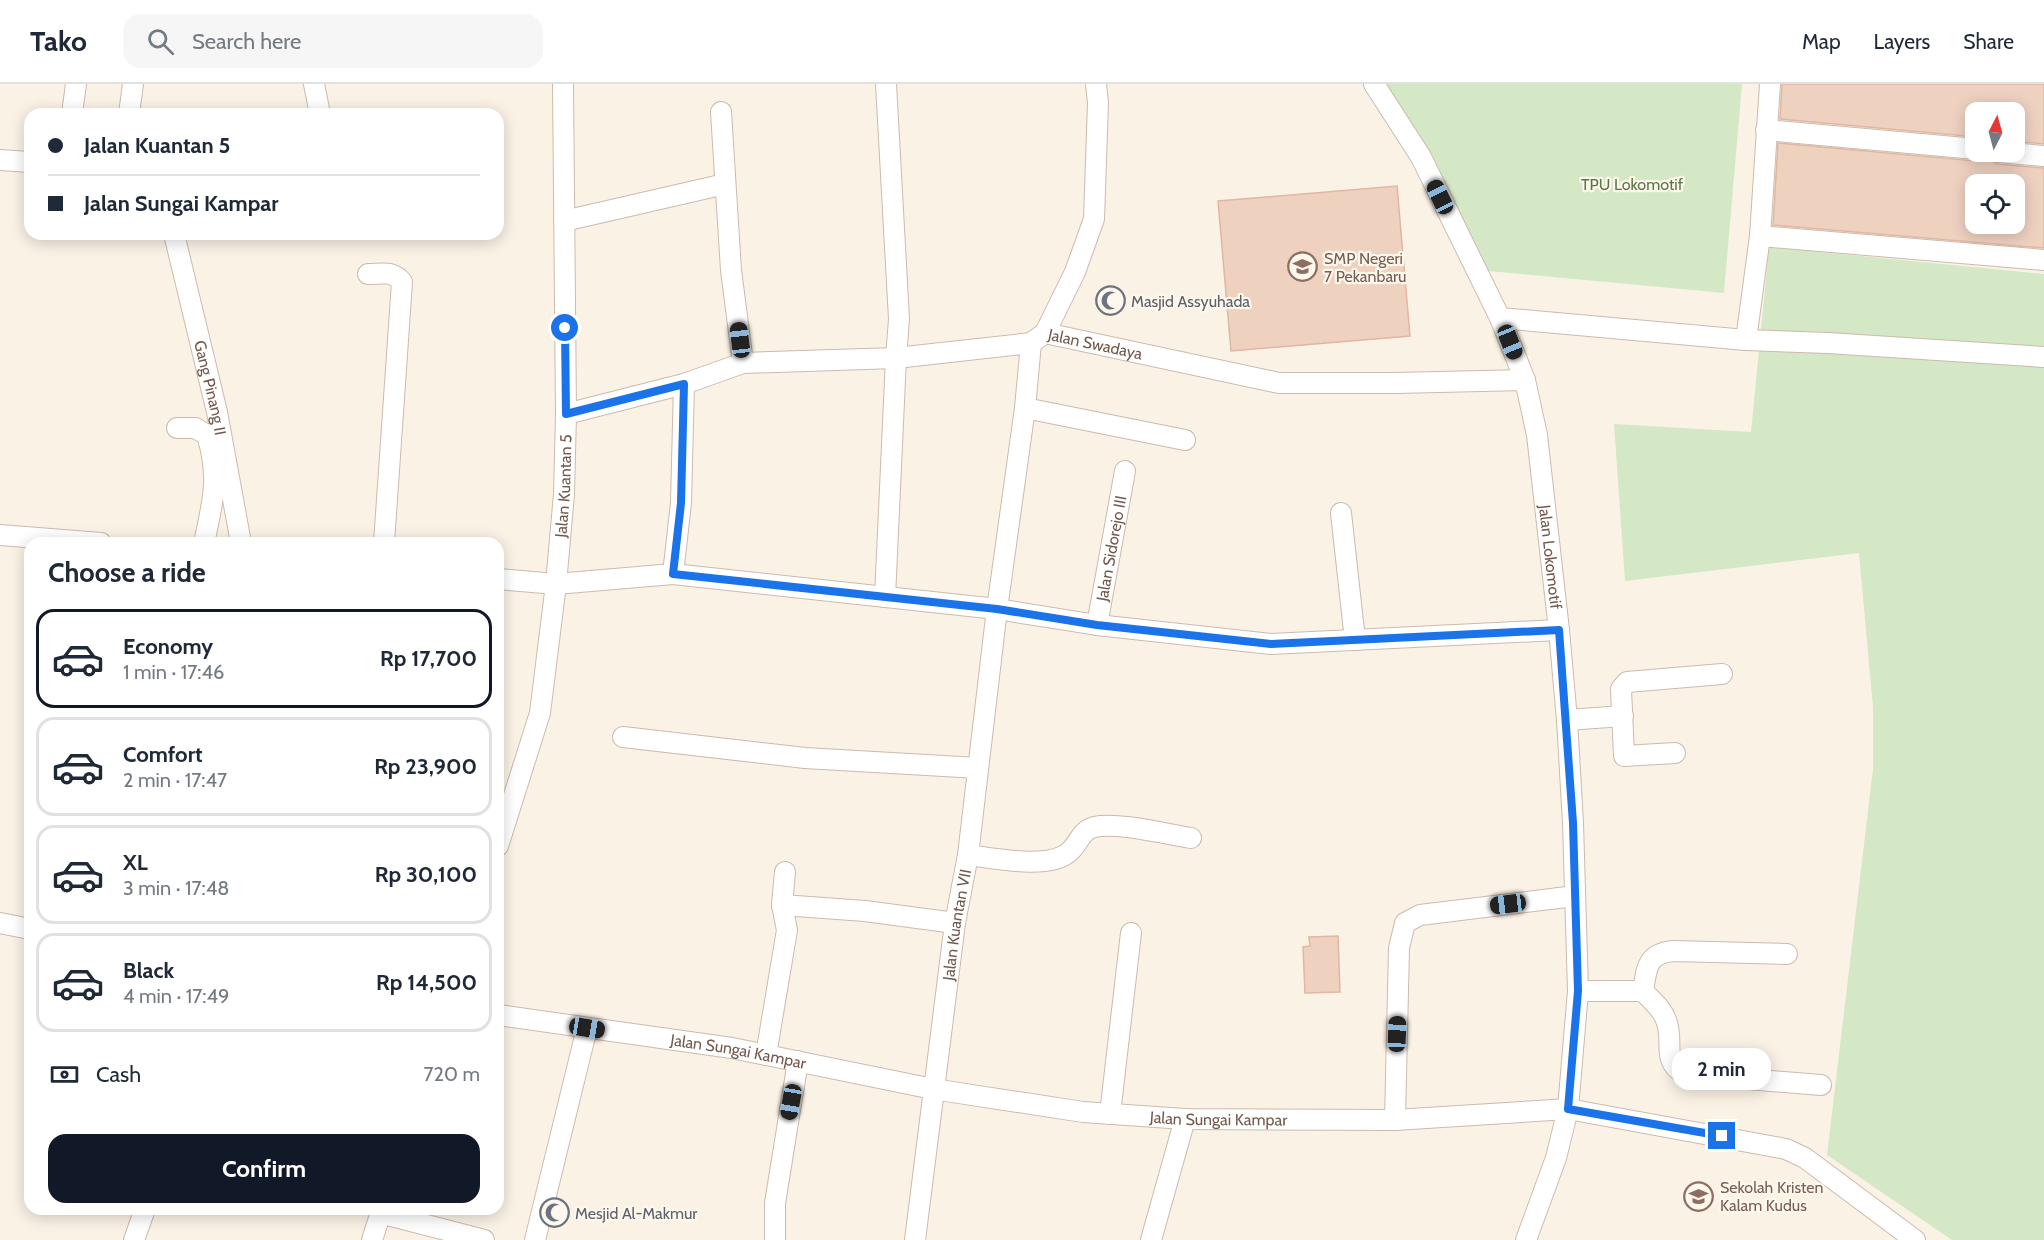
<!DOCTYPE html>
<meta charset="utf-8">
<style>
body{margin:0;font-family:Cabin,sans-serif;background:#f6f6f7;color:#1f2937;height:100vh;display:flex;flex-direction:column;font-size:22px;white-space:nowrap}
*{box-sizing:border-box;margin:0}
p{font-size:20px;color:#747a83}
.icon{flex:none;width:33px;height:33px;fill:none;stroke:currentColor;stroke-width:2;stroke-linecap:round;stroke-linejoin:round}
.map{position:relative;flex:1;overflow:hidden}
.side{position:absolute;left:24px;top:453px;width:480px;height:678px;display:flex;flex-direction:column;background:#fff;border-radius:18px;box-shadow:0 3px 15px #0003}
.side>*{flex:none}
.hud{position:absolute;left:24px;top:24px;width:480px;height:132px;border-radius:18px;box-shadow:0 3px 15px #0003;display:grid;align-content:center;height:132px;padding:0 24px;background:#fff}
.needle{width:39px;rotate:6deg}
.controls{position:absolute;left:1965px;top:18px;display:grid;gap:12px}
.controls a{display:grid;place-items:center;width:60px;height:60px;border-radius:12px;background:#fff;box-shadow:0 3px 15px #0003;font-size:30px}
.end{position:absolute;width:27px;height:27px;margin:-14px;border:8px solid #1a73e8;background:#fff;box-shadow:0 0 0 3px #fff}
.from{border-radius:50%}
.bubble{position:absolute;height:42px;border-radius:18px;background:#fff;box-shadow:0 3px 15px #0003;font-size:20px;font-weight:800;line-height:42px;text-align:center}
.car{position:absolute;width:18px;height:36px;margin:-18px -9px;border-radius:8px;box-shadow:0 0 4px 2px #0007;background:linear-gradient(#222 24%,#8ab4d8 0 40%,#222 0 76%,#8ab4d8 0 86%,#222 0)}
.hud b{display:flex;align-items:center;gap:21px;height:57px;font-size:22px}
.hud b+b{border-top:2px solid #e0e1e3}
.hud i{width:15px;height:15px;background:#1f2937}
ul{padding:0;list-style:none}
li{display:flex;align-items:center;gap:18px;height:99px;margin:0 12px 9px;padding:0 12px;border:3px solid #e0e1e3;border-radius:18px}
li div{flex:1}
li b{display:block;font-size:22px}
li em{font-style:normal;font-weight:800}
li.on{border-color:#111827}
li>.icon{width:54px;height:54px;stroke-width:1.5}
h2{padding:0 24px;font-size:27px;line-height:72px}
.pay{display:flex;align-items:center;gap:15px;height:66px;padding:0 24px;font-size:22px}
.pay p{margin-inline-start:auto}
.cta{display:flex;gap:12px;margin-top:auto;padding:12px 24px}
.cta a{flex:1;height:69px;border-radius:18px;background:#111827;color:#fff;font-size:24px;font-weight:800;line-height:69px;text-align:center}
header{display:flex;align-items:center;gap:36px;box-sizing:border-box;height:84px;padding:0 30px;background:#fff;border-bottom:2px solid #e0e1e3}
header strong{font-size:28px}
nav{display:flex;gap:33px;margin-inline-start:auto;font-size:21px}
.search{width:420px;height:54px;background:#f6f6f7;display:flex;align-items:center;gap:15px;box-sizing:border-box;padding:0 21px;border-radius:18px;color:#747a83;font-size:22px}
.map>svg:first-child{display:block}
.green{fill:#d4e8c6}
.building{fill:#efd1c0;stroke:#e0b7a1;stroke-width:1.5;fill-rule:evenodd}
.lines{fill:none;stroke-linecap:round;stroke-linejoin:round}
.minor-casing{stroke:#ccbaad;stroke-width:22}
.minor{stroke:#fff;stroke-width:20}
.route{stroke:#1a73e8;stroke-width:8}
.labels{text-anchor:middle;stroke-width:4.5;stroke-linejoin:round;paint-order:stroke}
.park-label{font-size:16px;fill:#557845;stroke:#fef7ec}
.education-label{font-size:16px;fill:#785e54;stroke:#fef7ec;text-anchor:start}
.worship-label{font-size:16px;fill:#5b616d;stroke:#fef7ec;text-anchor:start}
.street-label{font-size:16px;fill:#73594c;stroke:#fef7ec}
</style>
<header>
<strong>Tako</strong>
<div class="search"><svg class="icon" aria-label="search" viewBox="0 0 24 24"><circle cx="10" cy="10" r="6"/><path d="M15 15l6 6"/></svg>Search here</div>
<nav><a>Map</a><a>Layers</a><a>Share</a></nav>
</header>
<div class="map">
<svg width="2044" height="1156" viewBox="0 0 2044 1156">
<rect width="100%" height="100%" fill="#fbf2e6"/>
<g class="green">
<path d="M 1379,0 L 1742,0 L 1724,209 L 1489,187 L 1425,71 Z"/>
<path d="M 1769,163 L 2044,190 L 2044,1156 L 1952,1156 L 1827,1071 L 1873,685 L 1873,624 L 1859,469 L 1625,497 L 1614,340 L 1751,348 Z"/>
</g>
<g class="building">
<path d="M 1782,0 L 2044,0 L 2044,60 L 2014,57 L 2014,28 L 1976,28 L 1976,53 L 1780,35 Z"/>
<path d="M 1778,59 L 1975,77 L 1989,75 L 1997,80 L 2044,84 L 2044,164 L 1773,141 ZM 1976,100 L 2014,100 L 2014,140 L 1976,140 Z"/>
<path d="M 1397,102 L 1410,252 L 1231,267 L 1218,117 Z"/>
<path d="M 1338,852 L 1340,908 L 1305,909 L 1303,863 L 1310,862 L 1309,853 Z"/>
</g>
<g class="lines">
<defs>
<g id="minor">
<path d="M 314,0 L 320,30"/>
<path id="s1" d="M 1374,0 L 1421,73 L 1500,234 L 1525,296 L 1537,351 L 1559,546 L 1567,636 L 1573,739 L 1578,907 L 1568,1025 L 1556,1074 L 1526,1156"/>
<path d="M 721,28 L 731,186 L 743,279"/>
<path d="M 72,30 L 76,0"/>
<path d="M 129,30 L 133,0"/>
<path d="M 1766,46 L 1976,65"/>
<path d="M 1998,68 L 2044,72"/>
<path d="M 0,76 L 30,78"/>
<path d="M 564,137 L 725,100"/>
<path id="s2" d="M 174,150 L 217,328 L 241,459"/>
<path d="M 1760,152 L 2044,176"/>
<path d="M 368,190 C 381,190 393,186 402,198 L 384,459"/>
<path d="M 1500,234 L 1746,256 L 1828,259 L 2044,273"/>
<path d="M 1045,249 L 1075,188 L 1094,135 L 1098,19 L 1096,0"/>
<path d="M 1746,256 L 1760,152 L 1770,0"/>
<path d="M 1025,324 L 1185,356"/>
<path id="s3" d="M 566,330 L 684,300 L 743,279 L 896,274 L 1031,259 L 1045,249 L 1279,299 L 1395,299 L 1525,296"/>
<path d="M 177,344 L 195,344 L 207,351 C 220,393 213,417 204,459"/>
<path d="M 1341,429 L 1355,556"/>
<path d="M 0,451 L 101,459"/>
<path d="M 673,490 L 681,419 L 684,300"/>
<path d="M 498,495 L 556,500 L 673,490 L 997,525 L 1097,541 L 1271,560 L 1559,546"/>
<path d="M 885,513 L 896,274 L 899,235 L 886,0"/>
<path id="s4" d="M 1097,541 L 1125,387"/>
<path d="M 1567,636 L 1623,632"/>
<path d="M 623,653 L 805,674 L 978,684"/>
<path d="M 1675,669 L 1624,672 L 1621,605 L 1627,598 L 1722,590"/>
<path id="s5" d="M 498,762 L 540,629 L 556,500 L 564,410 L 566,330 L 563,0"/>
<path d="M 968,771 C 993,774 1049,786 1069,768 C 1079,760 1080,747 1094,743 C 1119,738 1165,750 1191,754"/>
<path d="M 782,821 L 865,827 L 955,839"/>
<path d="M 0,839 L 30,845"/>
<path d="M 1578,907 L 1643,907 C 1647,884 1646,870 1673,867 L 1787,870"/>
<path d="M 1643,907 C 1651,916 1662,924 1666,936 C 1675,958 1660,977 1685,990 L 1821,1001"/>
<path id="s6" d="M 498,931 L 732,964 L 933,1005 L 1083,1028 L 1185,1035 L 1395,1036 L 1568,1025 L 1786,1065 L 1805,1074 L 1915,1156"/>
<path d="M 766,971 L 787,846 L 782,821 L 785,788"/>
<path d="M 1110,1030 L 1131,849"/>
<path d="M 1395,1036 L 1399,864 L 1405,839 L 1420,831 L 1575,812"/>
<path d="M 380,1129 L 484,1156"/>
<path d="M 134,1156 L 145,1125"/>
<path d="M 372,1156 L 382,1125"/>
<path d="M 535,1156 L 587,944"/>
<path d="M 775,1156 L 775,1119 L 798,977"/>
<path id="s7" d="M 915,1156 L 955,839 L 968,771 L 997,525 L 1025,324 L 1031,259"/>
<path d="M 1151,1156 L 1185,1035"/>
</g>
</defs>
<use href="#minor" class="minor-casing"/>
<use href="#minor" class="minor"/>
</g>
<g class="lines">
<path class="route" d="M 565,244 L 566,330 L 684,300 L 681,419 L 673,490 L 997,525 L 1097,541 L 1271,560 L 1559,546 L 1573,739 L 1578,907 L 1568,1025 L 1722,1052"/>
</g>
<defs>
<symbol id="school-ring" viewBox="-11 -11 22 22"><circle r="9.5" fill="#fef7ec" stroke="#8d6e63" stroke-width="1.5"/><path d="M0-5L7-2L0 1L-7-2ZM-4 1L0 2.5L4 1V4Q0 6-4 4Z" fill="#8d6e63"/></symbol>
<symbol id="mosque-ring" viewBox="-11 -11 22 22"><circle r="9.5" fill="#fef7ec" stroke="#6b7280" stroke-width="1.5"/><path d="M3.5-4.9A6 6 0 1 0 3.5 4.9A5 5 0 1 1 3.5-4.9Z" fill="#6b7280"/></symbol>
</defs>
<g fill-rule="evenodd">
<use href="#school-ring" x="1286" y="166" width="33" height="33"/>
<use href="#mosque-ring" x="1094" y="200" width="33" height="33"/>
<use href="#school-ring" x="1682" y="1096" width="33" height="33"/>
<use href="#mosque-ring" x="538" y="1112" width="33" height="33"/>
</g>
<g class="labels">
<g class="park-label">
<text x="1632" y="106">TPU Lokomotif</text>
</g>
<g class="education-label">
<text x="1324" y="180">SMP Negeri<tspan x="1324" dy="18">7 Pekanbaru</tspan></text>
<text x="1720" y="1109">Sekolah Kristen<tspan x="1720" dy="18">Kalam Kudus</tspan></text>
</g>
<g class="worship-label">
<text x="1131" y="223">Masjid Assyuhada</text>
<text x="575" y="1135">Mesjid Al-Makmur</text>
</g>
<g class="street-label">
<text dy="6" stroke="none"><textPath href="#s3" startOffset="542">Jalan Swadaya</textPath></text>
<text dy="6" stroke="none"><textPath href="#s2" startOffset="158">Gang Pinang II</textPath></text>
<text dy="6" stroke="none"><textPath href="#s5" startOffset="368">Jalan Kuantan 5</textPath></text>
<text dy="6" stroke="none"><textPath href="#s4" startOffset="78">Jalan Sidorejo III</textPath></text>
<text dy="6" stroke="none"><textPath href="#s1" startOffset="512">Jalan Lokomotif</textPath></text>
<text dy="6" stroke="none"><textPath href="#s7" startOffset="318">Jalan Kuantan VII</textPath></text>
<text dy="6" stroke="none"><textPath href="#s6" startOffset="243">Jalan Sungai Kampar</textPath></text>
<text dy="6" stroke="none"><textPath href="#s6" startOffset="729">Jalan Sungai Kampar</textPath></text>
</g>
</g>
</svg>
<div class="controls">
<a><svg class="needle" viewBox="-14 -14 28 28"><path d="M0-13l5 13h-10z" fill="#e53935"/><path d="M0 13l5-13h-10z" fill="#747a83"/></svg></a>
<a><svg class="icon" aria-label="locate" viewBox="0 0 24 24"><circle cx="12" cy="12" r="6"/><path d="M12 2v4M12 18v4M2 12h4M18 12h4"/></svg></a>
</div>
<i class="end from" style="left:565px;top:244px"></i>
<i class="end" style="left:1722px;top:1052px"></i>
<div class="bubble" style="left:1672px;top:964px;width:99px">2 min</div>
<i class="car" style="left:1440px;top:113px;rotate:334deg"></i>
<i class="car" style="left:740px;top:256px;rotate:353deg"></i>
<i class="car" style="left:1510px;top:258px;rotate:158deg"></i>
<i class="car" style="left:1508px;top:820px;rotate:263deg"></i>
<i class="car" style="left:587px;top:944px;rotate:99deg"></i>
<i class="car" style="left:1397px;top:950px;rotate:2deg"></i>
<i class="car" style="left:791px;top:1018px;rotate:190deg"></i>
<div class="hud">
<b><i class="from"></i>Jalan Kuantan 5</b>
<b><i></i>Jalan Sungai Kampar</b>
</div>
<section class="side">
<h2>Choose a ride</h2>
<ul>
<li class="on"><svg class="icon" aria-label="car" viewBox="0 0 24 24"><path d="M5 17H2v-5l4-1 3-4h7l3 4 3 1v5h-3M9 17h6M6 11h13"/><circle cx="7" cy="17" r="2"/><circle cx="17" cy="17" r="2"/></svg><div><b>Economy</b><p>1 min · 17:46</p></div><em>Rp 17,700</em></li>
<li><svg class="icon" aria-label="car" viewBox="0 0 24 24"><path d="M5 17H2v-5l4-1 3-4h7l3 4 3 1v5h-3M9 17h6M6 11h13"/><circle cx="7" cy="17" r="2"/><circle cx="17" cy="17" r="2"/></svg><div><b>Comfort</b><p>2 min · 17:47</p></div><em>Rp 23,900</em></li>
<li><svg class="icon" aria-label="car" viewBox="0 0 24 24"><path d="M5 17H2v-5l4-1 3-4h7l3 4 3 1v5h-3M9 17h6M6 11h13"/><circle cx="7" cy="17" r="2"/><circle cx="17" cy="17" r="2"/></svg><div><b>XL</b><p>3 min · 17:48</p></div><em>Rp 30,100</em></li>
<li><svg class="icon" aria-label="car" viewBox="0 0 24 24"><path d="M5 17H2v-5l4-1 3-4h7l3 4 3 1v5h-3M9 17h6M6 11h13"/><circle cx="7" cy="17" r="2"/><circle cx="17" cy="17" r="2"/></svg><div><b>Black</b><p>4 min · 17:49</p></div><em>Rp 14,500</em></li>
</ul>
<div class="pay"><svg class="icon" aria-label="cash" viewBox="0 0 24 24"><path d="M3 7h18v10H3z"/><circle cx="12" cy="12" r="2"/></svg>Cash<p>720 m</p></div>
<div class="cta"><a>Confirm</a></div>
</section>
</div>
